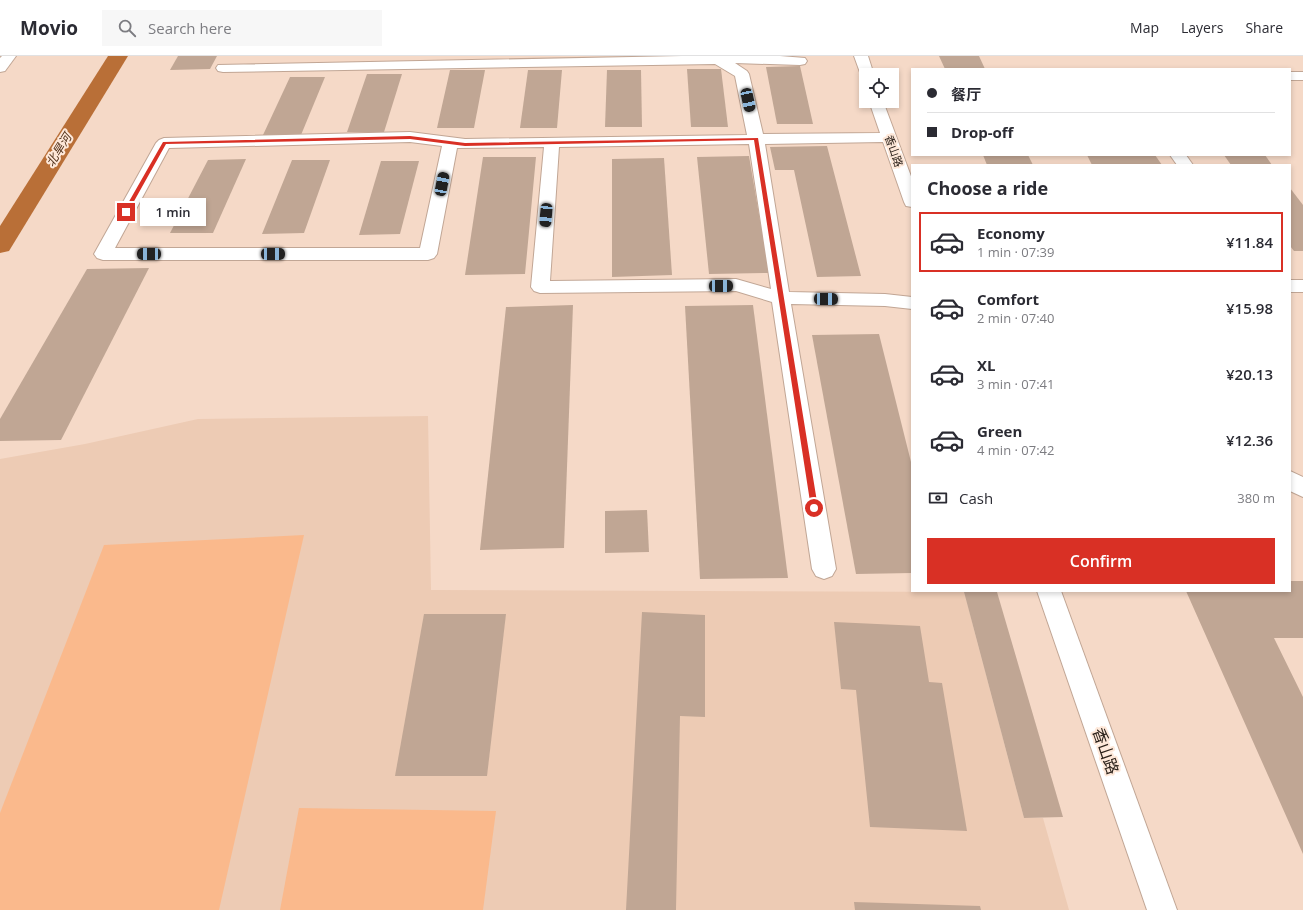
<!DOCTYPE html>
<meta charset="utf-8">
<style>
body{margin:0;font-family:"Open Sans","Noto Sans SC",sans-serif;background:#f7f7f7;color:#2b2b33;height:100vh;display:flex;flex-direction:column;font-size:15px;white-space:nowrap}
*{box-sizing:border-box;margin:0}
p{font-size:13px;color:#7c7c81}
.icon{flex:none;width:22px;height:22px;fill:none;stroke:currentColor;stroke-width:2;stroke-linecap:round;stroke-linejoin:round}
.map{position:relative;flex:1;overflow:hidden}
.panel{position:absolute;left:911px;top:108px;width:380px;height:428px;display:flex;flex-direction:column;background:#fff;border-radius:0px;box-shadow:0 2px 6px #0003}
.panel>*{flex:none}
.guide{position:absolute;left:911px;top:12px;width:380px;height:88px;border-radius:0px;box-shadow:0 2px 6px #0003;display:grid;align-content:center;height:88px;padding:0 16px;background:#fff}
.fabs{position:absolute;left:859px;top:12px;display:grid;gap:8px}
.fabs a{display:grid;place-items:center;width:40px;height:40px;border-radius:0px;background:#fff;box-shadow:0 2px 6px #0003;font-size:20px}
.end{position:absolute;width:18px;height:18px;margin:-9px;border:5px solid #d93025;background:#fff;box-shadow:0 0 0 2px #fff}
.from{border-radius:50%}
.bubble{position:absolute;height:28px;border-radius:0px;background:#fff;box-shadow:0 2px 6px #0003;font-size:13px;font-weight:600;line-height:28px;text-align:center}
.car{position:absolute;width:12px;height:24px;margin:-12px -6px;border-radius:5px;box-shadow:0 0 3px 1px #0007;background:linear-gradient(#222 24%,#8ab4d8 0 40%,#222 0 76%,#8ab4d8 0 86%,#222 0)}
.guide b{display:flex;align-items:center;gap:14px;height:38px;font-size:15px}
.guide b+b{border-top:1px solid #e1e1e2}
.guide i{width:10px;height:10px;background:#2b2b33}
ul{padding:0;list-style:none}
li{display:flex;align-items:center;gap:12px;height:60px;margin:0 8px 6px;padding:0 8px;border:2px solid transparent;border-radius:0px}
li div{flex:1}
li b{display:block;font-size:15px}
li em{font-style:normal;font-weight:600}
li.current{border-color:#d93025}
li>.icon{width:36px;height:36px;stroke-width:1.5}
h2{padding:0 16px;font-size:18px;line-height:48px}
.pay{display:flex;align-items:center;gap:10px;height:44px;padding:0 16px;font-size:15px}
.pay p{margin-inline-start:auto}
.cta{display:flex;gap:8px;margin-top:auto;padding:8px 16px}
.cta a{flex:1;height:46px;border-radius:0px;background:#d93025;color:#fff;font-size:16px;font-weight:600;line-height:46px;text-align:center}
header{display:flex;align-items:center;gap:24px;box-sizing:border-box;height:56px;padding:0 20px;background:#fff;border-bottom:1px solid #e1e1e2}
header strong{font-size:19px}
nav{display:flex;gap:22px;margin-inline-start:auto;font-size:14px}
.search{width:280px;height:36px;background:#f7f7f7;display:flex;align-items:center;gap:10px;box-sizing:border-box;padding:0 14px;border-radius:0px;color:#7c7c81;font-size:15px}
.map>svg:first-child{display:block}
.built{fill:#edcbb4}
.green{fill:#fab98c}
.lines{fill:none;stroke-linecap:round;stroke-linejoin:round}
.canal{fill:#b96f37;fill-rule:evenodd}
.building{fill:#c0a694}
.minor-casing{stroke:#c1a695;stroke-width:2}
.highway-casing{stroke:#c1a695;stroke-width:2}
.minor{fill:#fff;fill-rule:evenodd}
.highway{fill:#fff;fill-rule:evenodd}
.route{fill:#d93025}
.labels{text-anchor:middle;stroke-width:4;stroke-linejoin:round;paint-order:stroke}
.far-street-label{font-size:11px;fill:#2c221b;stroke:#fee8d9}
.far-water-label{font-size:12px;font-style:italic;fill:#4c2c15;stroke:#fee8d9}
.near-street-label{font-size:16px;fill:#2c221b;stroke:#fee8d9}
</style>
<header>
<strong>Movio</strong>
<div class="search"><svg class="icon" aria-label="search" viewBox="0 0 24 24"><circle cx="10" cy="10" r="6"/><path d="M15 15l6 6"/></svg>Search here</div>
<nav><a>Map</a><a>Layers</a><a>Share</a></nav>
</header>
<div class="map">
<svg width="1303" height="854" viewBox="0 0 1303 854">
<rect width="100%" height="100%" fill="#f5d9c7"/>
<path class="built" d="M 428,360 L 431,534 L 964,536 L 1024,762 L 1043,762 L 1069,854 L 0,854 L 0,403 L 85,388 L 198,363 Z"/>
<g class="green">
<path d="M 304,479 L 219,854 L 0,854 L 0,757 L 104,489 Z"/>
<path d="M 299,752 L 496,755 L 483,854 L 280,854 Z"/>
</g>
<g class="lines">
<path class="canal" d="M 108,0 L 128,0 L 9,195 L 0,197 L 0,170 Z"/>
</g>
<g class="building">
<path d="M 178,0 L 217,0 L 210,13 L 170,14 Z"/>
<path d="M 939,0 L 979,0 L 985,13 L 945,13 Z"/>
<path d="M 800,10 L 813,68 L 777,68 L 766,11 Z"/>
<path d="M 687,13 L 721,13 L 728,71 L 691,71 Z"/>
<path d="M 450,14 L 485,14 L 474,72 L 437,72 Z"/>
<path d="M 528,14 L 562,14 L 557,72 L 520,72 Z"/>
<path d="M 607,14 L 641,14 L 642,71 L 605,71 Z"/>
<path d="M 367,18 L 402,18 L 384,76 L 347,76 Z"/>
<path d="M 290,21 L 325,21 L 301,79 L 263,79 Z"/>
<path d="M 827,90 L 861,220 L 817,221 L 794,114 L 775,114 L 770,91 Z"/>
<path d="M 983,99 L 1028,99 L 1033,109 L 987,109 Z"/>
<path d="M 1087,99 L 1155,99 L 1162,109 L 1092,109 Z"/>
<path d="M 1224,99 L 1265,99 L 1272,109 L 1231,109 Z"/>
<path d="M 749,100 L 769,217 L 709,218 L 697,101 Z"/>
<path d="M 483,101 L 536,101 L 525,218 L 465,219 Z"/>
<path d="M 664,102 L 672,219 L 612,221 L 612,103 Z"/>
<path d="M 246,103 L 213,177 L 170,177 L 208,104 Z"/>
<path d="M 292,104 L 330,104 L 304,177 L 262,178 Z"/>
<path d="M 381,105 L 419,105 L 400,178 L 359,179 Z"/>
<path d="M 1290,132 L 1303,149 L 1303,195 L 1294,195 L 1290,190 Z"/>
<path d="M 149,212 L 61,384 L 0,385 L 0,363 L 87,213 Z"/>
<path d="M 573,249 L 564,492 L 480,494 L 506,251 Z"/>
<path d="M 753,249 L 788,522 L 700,523 L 685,250 Z"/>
<path d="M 879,278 L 912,410 L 912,517 L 856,518 L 812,279 Z"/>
<path d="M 647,454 L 649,496 L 605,497 L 605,455 Z"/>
<path d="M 1290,525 L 1303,525 L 1303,582 L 1274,582 L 1303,641 L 1303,798 L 1186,535 L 1290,535 Z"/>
<path d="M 964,536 L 997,536 L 1063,761 L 1024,762 Z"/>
<path d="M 642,556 L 705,559 L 705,661 L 680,660 L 676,854 L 626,854 Z"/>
<path d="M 424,558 L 506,558 L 487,720 L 395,720 Z"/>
<path d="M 834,566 L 920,570 L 929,626 L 942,627 L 967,775 L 870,771 L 856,634 L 841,633 Z"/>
<path d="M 854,846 L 980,850 L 981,854 L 855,854 Z"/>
</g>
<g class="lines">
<defs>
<g id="minor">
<path d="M 682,0 L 780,0 L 805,2 L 807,5 L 805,8 L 800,9 L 735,7 L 747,15 L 749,18 L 763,78 L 880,77 L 869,45 L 883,45 L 912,123 L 912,151 L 906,150 L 904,146 L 883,86 L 765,88 L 789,236 L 885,238 L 912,241 L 912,253 L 885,250 L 791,248 L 836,513 L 832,520 L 824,523 L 816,520 L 812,513 L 772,246 L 736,235 L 540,237 L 534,235 L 531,231 L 544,91 L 457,92 L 437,198 L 434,202 L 428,204 L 103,204 L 97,202 L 94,198 L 156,87 L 159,84 L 164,82 L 410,76 L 465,83 L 747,79 L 735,20 L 715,8 L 223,16 L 218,15 L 216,12 L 218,9 ZM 410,86 L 442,90 L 420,192 L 115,192 L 169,92 ZM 749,88 L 771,233 L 736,223 L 550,225 L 559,91 Z"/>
<path d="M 854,0 L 868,0 L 874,19 L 866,19 L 866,23 L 862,22 Z"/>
<rect x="1290" y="16" width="13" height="8"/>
<path d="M 1170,99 L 1186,99 L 1193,109 L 1177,109 Z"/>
<rect x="1290" y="224" width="13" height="12"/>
<path d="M 1290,415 L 1303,421 L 1303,441 L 1290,435 Z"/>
<path d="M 1037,535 L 1061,535 L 1177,854 L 1147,854 Z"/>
</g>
<path id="highway" d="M 2,0 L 16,0 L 5,15 L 0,16 L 0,2 Z"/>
</defs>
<use href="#minor" class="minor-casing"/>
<use href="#highway" class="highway-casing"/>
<use href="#minor" class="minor"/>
<use href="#highway" class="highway"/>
</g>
<path class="route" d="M 410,80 L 465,87 L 758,82 L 818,452 L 817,454 L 814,455 L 811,452 L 754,84 L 465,90 L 410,83 L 166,88 L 128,156 L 126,158 L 123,156 L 163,86 Z"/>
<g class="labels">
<g class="far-street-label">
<text transform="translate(894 95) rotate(71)" y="4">香山路</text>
</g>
<g class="far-water-label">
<text transform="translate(59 94) rotate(-58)" y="4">北旱河</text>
</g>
<g class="near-street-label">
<text transform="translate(1106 695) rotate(71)" y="6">香山路</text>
</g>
</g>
</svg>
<div class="fabs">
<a><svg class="icon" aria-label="locate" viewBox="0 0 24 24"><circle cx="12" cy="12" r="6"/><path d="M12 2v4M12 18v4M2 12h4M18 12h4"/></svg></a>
</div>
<i class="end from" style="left:814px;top:452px"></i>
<i class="end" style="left:126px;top:156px"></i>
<div class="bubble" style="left:140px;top:142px;width:66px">1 min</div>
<i class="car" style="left:748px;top:44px;rotate:168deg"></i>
<i class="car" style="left:442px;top:128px;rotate:11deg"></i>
<i class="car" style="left:546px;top:159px;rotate:185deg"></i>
<i class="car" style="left:149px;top:198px;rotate:270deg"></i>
<i class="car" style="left:273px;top:198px;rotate:90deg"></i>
<i class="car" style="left:721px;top:230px;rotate:90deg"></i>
<i class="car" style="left:826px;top:243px;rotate:91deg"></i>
<div class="guide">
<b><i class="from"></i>餐厅</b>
<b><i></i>Drop-off</b>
</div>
<section class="panel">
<h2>Choose a ride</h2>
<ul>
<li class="current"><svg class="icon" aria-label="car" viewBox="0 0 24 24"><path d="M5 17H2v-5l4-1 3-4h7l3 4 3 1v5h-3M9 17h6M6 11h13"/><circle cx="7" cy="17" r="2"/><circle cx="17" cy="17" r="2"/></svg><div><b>Economy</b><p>1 min · 07:39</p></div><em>¥11.84</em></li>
<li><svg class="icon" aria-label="car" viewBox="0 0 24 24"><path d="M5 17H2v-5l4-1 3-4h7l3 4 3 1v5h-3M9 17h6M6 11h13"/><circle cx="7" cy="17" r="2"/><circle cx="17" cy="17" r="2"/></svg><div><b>Comfort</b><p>2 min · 07:40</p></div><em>¥15.98</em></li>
<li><svg class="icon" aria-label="car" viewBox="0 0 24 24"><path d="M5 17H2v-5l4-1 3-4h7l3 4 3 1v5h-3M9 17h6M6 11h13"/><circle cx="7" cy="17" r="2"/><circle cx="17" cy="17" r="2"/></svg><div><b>XL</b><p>3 min · 07:41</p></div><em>¥20.13</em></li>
<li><svg class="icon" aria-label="car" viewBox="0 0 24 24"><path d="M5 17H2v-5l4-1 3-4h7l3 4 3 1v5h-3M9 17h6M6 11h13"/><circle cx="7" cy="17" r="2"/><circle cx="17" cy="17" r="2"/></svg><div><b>Green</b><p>4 min · 07:42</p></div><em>¥12.36</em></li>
</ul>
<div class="pay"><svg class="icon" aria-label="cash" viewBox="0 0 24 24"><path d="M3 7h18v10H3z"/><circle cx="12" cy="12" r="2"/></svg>Cash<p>380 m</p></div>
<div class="cta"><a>Confirm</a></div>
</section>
</div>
